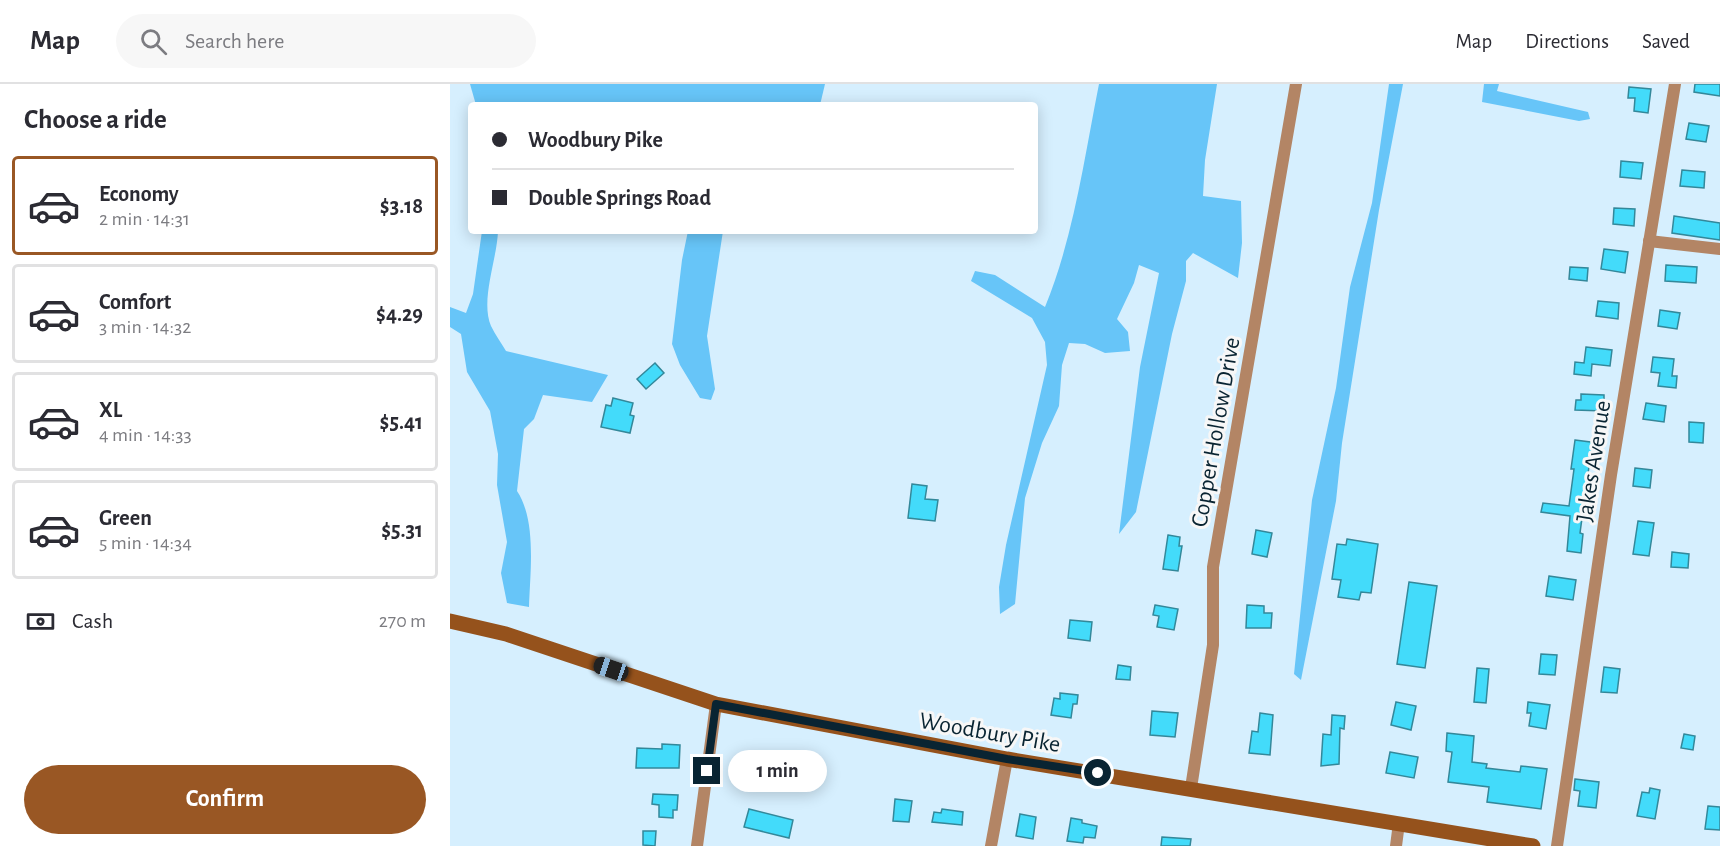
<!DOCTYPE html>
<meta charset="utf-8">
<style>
body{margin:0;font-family:"Alegreya Sans",sans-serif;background:#f7f7f7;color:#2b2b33;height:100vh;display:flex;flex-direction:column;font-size:22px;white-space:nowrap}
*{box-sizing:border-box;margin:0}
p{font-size:20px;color:#7c7c81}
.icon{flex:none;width:33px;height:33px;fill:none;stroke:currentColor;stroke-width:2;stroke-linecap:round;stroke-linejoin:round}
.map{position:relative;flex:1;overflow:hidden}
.drawer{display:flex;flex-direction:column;background:#fff;width:450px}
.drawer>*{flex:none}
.banner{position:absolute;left:18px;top:18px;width:570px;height:132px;border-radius:6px;box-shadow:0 3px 15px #0003;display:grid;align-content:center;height:132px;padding:0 24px;background:#fff}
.end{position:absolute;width:27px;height:27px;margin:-14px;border:8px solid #092432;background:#fff;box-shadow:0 0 0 3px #fff}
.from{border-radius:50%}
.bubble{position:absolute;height:42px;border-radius:21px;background:#fff;box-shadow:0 3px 15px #0003;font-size:20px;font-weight:700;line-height:42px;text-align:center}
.car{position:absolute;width:18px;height:36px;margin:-18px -9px;border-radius:8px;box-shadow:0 0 4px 2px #0007;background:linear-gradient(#222 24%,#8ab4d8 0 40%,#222 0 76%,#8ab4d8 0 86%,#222 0)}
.banner b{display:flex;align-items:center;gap:21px;height:57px;font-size:22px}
.banner b+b{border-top:2px solid #e1e1e2}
.banner i{width:15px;height:15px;background:#2b2b33}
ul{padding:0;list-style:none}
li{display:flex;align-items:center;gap:18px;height:99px;margin:0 12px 9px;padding:0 12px;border:3px solid #e1e1e2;border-radius:6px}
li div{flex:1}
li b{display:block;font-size:22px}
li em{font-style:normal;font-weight:700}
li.active{border-color:#995724}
li>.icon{width:54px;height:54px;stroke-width:1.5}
h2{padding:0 24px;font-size:27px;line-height:72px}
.pay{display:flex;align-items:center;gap:15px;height:66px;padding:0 24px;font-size:22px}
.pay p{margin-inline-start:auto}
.action{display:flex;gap:12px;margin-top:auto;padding:12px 24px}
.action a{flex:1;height:69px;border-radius:36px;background:#995724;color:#fff;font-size:24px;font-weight:700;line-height:69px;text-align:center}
header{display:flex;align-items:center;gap:36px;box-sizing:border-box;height:84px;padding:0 30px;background:#fff;border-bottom:2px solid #e1e1e2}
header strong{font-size:28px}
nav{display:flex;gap:33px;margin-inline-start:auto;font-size:21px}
.search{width:420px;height:54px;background:#f7f7f7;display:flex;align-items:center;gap:15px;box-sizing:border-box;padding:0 21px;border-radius:33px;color:#7c7c81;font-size:22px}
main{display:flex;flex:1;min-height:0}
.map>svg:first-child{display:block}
.green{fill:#67c5f8}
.building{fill:#43dbfa;stroke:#33889a;stroke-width:1.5}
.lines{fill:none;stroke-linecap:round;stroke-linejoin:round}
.street{stroke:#b38565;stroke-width:12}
.secondary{stroke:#95521c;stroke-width:15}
.route{stroke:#092432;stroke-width:8}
.labels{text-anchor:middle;stroke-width:6;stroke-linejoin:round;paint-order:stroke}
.street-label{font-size:24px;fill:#092432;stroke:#f7f7f7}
</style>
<header>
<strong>Map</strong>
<div class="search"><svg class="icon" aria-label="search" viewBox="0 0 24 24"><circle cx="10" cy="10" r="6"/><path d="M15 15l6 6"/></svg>Search here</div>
<nav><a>Map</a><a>Directions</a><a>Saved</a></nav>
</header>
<main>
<section class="drawer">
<h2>Choose a ride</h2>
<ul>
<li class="active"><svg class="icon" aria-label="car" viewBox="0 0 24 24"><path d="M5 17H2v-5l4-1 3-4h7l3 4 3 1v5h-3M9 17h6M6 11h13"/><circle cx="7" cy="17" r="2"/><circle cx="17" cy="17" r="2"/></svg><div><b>Economy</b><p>2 min · 14:31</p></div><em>$3.18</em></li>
<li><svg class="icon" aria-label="car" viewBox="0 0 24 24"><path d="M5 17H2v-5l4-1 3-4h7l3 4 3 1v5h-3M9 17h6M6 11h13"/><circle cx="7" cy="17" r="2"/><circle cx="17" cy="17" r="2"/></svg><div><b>Comfort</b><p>3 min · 14:32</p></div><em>$4.29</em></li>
<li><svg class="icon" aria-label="car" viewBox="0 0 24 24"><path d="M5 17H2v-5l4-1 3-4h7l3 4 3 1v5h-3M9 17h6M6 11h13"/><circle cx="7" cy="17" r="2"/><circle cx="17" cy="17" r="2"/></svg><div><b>XL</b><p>4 min · 14:33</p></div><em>$5.41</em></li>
<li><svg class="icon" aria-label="car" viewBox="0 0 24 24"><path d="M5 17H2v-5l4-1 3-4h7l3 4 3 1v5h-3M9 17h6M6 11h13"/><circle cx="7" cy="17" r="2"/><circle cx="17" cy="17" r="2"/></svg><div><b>Green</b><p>5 min · 14:34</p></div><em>$5.31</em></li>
</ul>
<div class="pay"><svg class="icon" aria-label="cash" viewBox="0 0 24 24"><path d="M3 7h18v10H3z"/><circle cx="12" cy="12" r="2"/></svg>Cash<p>270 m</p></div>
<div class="action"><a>Confirm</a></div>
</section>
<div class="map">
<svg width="1270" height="762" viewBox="0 0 1270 762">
<rect width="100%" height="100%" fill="#d6effe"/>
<g class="green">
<path d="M 20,0 L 375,0 L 370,21 L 26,21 Z"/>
<path d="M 649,0 L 767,0 L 755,76 L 753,112 L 791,117 L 792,159 L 788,194 L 743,169 L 736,177 L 736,197 L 722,250 L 686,428 L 669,450 L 690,283 L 709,189 L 689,181 L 684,199 L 667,235 L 678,248 L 680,267 L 655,269 L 635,260 L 619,259 L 612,281 L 609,322 L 592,359 L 575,414 L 565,520 L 550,530 L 549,503 L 556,461 L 597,281 L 595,258 L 582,234 L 521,197 L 525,187 L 545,191 L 595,223 C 624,152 634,75 649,0 Z"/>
<path d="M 939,0 L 953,0 L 929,126 L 892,359 L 886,417 L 851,596 L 844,590 L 862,416 L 886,304 L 900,203 L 922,119 Z"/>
<path d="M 1034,0 L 1049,0 L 1047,7 L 1138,28 L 1140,35 L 1129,37 L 1032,18 Z"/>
<path d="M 32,147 L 48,147 C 47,176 30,216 41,242 C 45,250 51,259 56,267 L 158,291 L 142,318 L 93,311 L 84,335 L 74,345 L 67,407 C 87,437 80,489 79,523 L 57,519 L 51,489 L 57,458 L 47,401 L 48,370 L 40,327 L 17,288 L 11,250 L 0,243 L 0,223 L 16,229 L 23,210 Z"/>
<path d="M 238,147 L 273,147 L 257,252 L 265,305 L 261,316 L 250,314 L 230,281 L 222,260 L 232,176 Z"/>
</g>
<g class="building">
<path d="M 1245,0 L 1270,0 L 1270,12 L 1244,8 Z"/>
<path d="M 1179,3 L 1201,5 L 1198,29 L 1184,27 L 1185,14 L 1178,14 Z"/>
<path d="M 1239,39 L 1259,42 L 1256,58 L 1236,55 Z"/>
<path d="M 1171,77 L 1193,79 L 1191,95 L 1170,93 Z"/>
<path d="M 1232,86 L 1255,88 L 1254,104 L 1230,102 Z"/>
<path d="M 1164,124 L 1185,125 L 1184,142 L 1163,140 Z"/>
<path d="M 1224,132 L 1270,139 L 1270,156 L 1222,149 Z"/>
<path d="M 1154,165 L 1178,168 L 1175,189 L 1151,185 Z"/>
<path d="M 1216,181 L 1247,183 L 1246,199 L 1215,197 Z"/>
<path d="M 1120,183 L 1138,184 L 1137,197 L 1119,195 Z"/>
<path d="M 1148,217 L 1169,219 L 1168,235 L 1146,232 Z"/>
<path d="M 1210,226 L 1230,229 L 1227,245 L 1208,242 Z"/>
<path d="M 1136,263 L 1162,266 L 1160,282 L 1142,280 L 1141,292 L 1124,290 L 1125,278 L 1134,279 Z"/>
<path d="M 1203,273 L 1224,275 L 1222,292 L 1227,292 L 1226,304 L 1208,302 L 1210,289 L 1201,288 Z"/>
<path d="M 205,279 L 214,289 L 196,305 L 187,295 Z"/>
<path d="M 1131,310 L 1154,311 L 1154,327 L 1125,326 L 1126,316 L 1131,316 Z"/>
<path d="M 163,314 L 183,319 L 180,331 L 184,332 L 180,349 L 151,343 L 156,321 L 161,322 Z"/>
<path d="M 1196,319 L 1216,322 L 1214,338 L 1193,335 Z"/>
<path d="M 1239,338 L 1254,339 L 1253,359 L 1239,358 Z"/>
<path d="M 1125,356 L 1148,359 L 1146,376 L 1140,375 L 1130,449 L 1133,450 L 1131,469 L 1117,467 L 1120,432 L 1091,428 L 1093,419 L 1119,422 L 1124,385 L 1121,385 Z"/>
<path d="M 1185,384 L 1202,386 L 1200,404 L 1183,402 Z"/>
<path d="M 462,400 L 477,402 L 475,415 L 488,416 L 485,437 L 458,434 Z"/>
<path d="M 1188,437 L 1204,439 L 1199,472 L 1183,470 Z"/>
<path d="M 806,446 L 822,449 L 817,473 L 802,470 Z"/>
<path d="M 718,451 L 730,453 L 729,462 L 732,462 L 728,487 L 713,485 Z"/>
<path d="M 897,455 L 928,460 L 921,509 L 911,508 L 909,516 L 888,513 L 891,496 L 882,495 L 887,460 L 896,461 Z"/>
<path d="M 1222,468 L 1239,470 L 1238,484 L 1221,483 Z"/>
<path d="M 1099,492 L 1126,496 L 1123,516 L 1096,512 Z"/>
<path d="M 959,498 L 987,502 L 975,584 L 947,580 Z"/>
<path d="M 705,521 L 728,525 L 724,546 L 707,543 L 709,532 L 703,531 Z"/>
<path d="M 797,521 L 814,522 L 814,529 L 822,529 L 821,544 L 796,544 Z"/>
<path d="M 620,536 L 642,538 L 640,557 L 618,554 Z"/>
<path d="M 1091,570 L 1107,571 L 1105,591 L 1089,590 Z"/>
<path d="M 668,581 L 681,583 L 680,596 L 666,595 Z"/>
<path d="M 1154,583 L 1170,585 L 1167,609 L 1151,608 Z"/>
<path d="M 1027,584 L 1039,585 L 1036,619 L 1024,618 Z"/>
<path d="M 610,609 L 628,611 L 627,620 L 623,620 L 621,634 L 601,631 L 604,614 L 610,615 Z"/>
<path d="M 946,618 L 966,622 L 961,646 L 941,641 Z"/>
<path d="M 1078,618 L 1100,621 L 1096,645 L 1079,642 L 1081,629 L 1077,629 Z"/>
<path d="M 702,627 L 728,629 L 725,653 L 700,651 Z"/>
<path d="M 810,629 L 823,631 L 820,671 L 799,669 L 802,647 L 808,648 Z"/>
<path d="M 882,631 L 895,632 L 894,645 L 890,644 L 889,680 L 871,682 L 873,650 L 881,651 Z"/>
<path d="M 997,649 L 1024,652 L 1022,678 L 1037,680 L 1036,684 L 1070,688 L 1071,682 L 1097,685 L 1091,725 L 1037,718 L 1039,703 L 998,698 L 1002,668 L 996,667 Z"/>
<path d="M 1234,650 L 1245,652 L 1243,666 L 1231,664 Z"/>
<path d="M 212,660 L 230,661 L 229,684 L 186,684 L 187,664 L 212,665 Z"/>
<path d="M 940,668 L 968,673 L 964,694 L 936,689 Z"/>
<path d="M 1125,695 L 1149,698 L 1146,724 L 1128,722 L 1130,707 L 1124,706 Z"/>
<path d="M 1200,704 L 1210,706 L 1205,735 L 1187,732 L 1192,708 L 1199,709 Z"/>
<path d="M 203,710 L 228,711 L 227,726 L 223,726 L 223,734 L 209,733 L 209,721 L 202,720 Z"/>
<path d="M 445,715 L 462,717 L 459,738 L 443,737 Z"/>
<path d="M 1258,722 L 1270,723 L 1270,746 L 1255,745 Z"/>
<path d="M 299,725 L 343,736 L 339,754 L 294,743 Z"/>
<path d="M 492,725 L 513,728 L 512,741 L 482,738 L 484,728 L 491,729 Z"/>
<path d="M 570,730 L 586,733 L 583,755 L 566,752 Z"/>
<path d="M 621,734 L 632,736 L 632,739 L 647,742 L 645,754 L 634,753 L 633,759 L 617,757 Z"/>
<path d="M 193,747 L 206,747 L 205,762 L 193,761 Z"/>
<path d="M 712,753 L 741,755 L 740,762 L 711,762 Z"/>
</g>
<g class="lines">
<g class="street">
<path d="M 1199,157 L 1270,165"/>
<path d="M 741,704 L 763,561 L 763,483 L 846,0"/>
<path d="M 247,762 L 266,620"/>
<path d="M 541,762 L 557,675"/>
<path d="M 946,762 L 949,739"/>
<path d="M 1107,762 L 1161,391 L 1225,0"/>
</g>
<path class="secondary" d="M 0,537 L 56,550 L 266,620 L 557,675 L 1083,762"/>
</g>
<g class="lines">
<path class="route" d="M 257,687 L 266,620 L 557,675 L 648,689"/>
</g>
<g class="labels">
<g class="street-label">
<text transform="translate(765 348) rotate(-80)" y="8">Copper Hollow Drive</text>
<text transform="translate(1143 377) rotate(-81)" y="8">Jakes Avenue</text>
<text transform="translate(540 648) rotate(10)" y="8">Woodbury Pike</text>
</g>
</g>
</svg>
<i class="end from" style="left:648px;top:689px"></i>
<i class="end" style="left:257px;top:687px"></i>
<div class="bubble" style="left:278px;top:666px;width:99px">1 min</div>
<i class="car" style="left:161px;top:585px;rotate:289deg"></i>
<div class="banner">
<b><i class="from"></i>Woodbury Pike</b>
<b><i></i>Double Springs Road</b>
</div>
</div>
</main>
